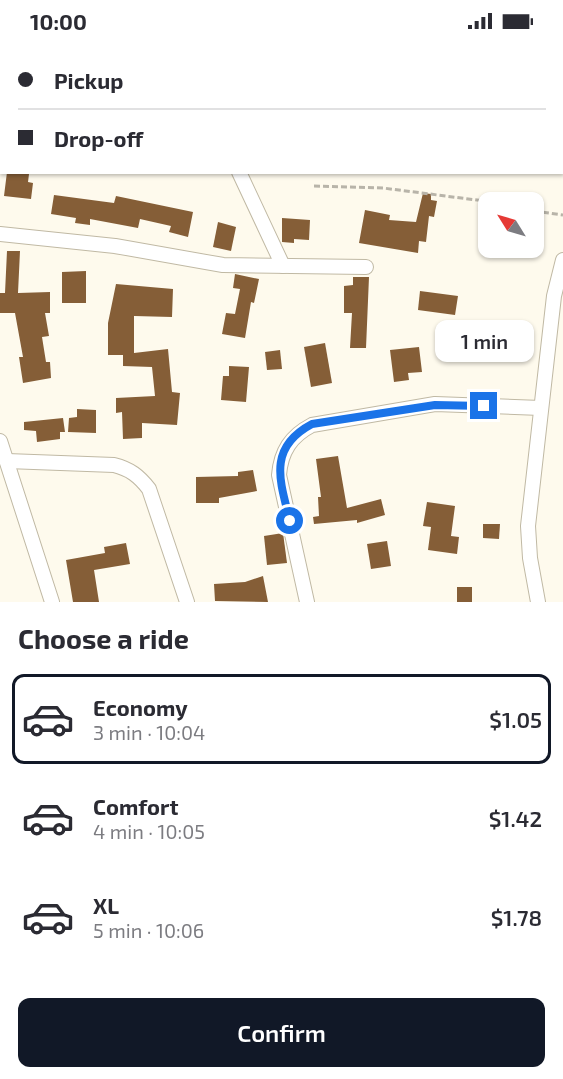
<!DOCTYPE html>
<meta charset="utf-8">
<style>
body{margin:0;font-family:"Exo 2",sans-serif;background:#f7f7f7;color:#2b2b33;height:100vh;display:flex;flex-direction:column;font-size:22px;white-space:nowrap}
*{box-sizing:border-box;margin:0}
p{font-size:20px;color:#7c7c81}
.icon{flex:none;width:33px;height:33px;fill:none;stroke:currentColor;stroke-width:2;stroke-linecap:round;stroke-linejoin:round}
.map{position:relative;height:560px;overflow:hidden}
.sheet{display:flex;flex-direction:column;background:#fff;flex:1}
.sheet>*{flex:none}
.banner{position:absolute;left:0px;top:0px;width:564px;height:132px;box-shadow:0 2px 4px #0004;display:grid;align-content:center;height:132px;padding:0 18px;background:#fff}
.needle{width:39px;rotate:307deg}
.controls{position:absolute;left:478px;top:150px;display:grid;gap:12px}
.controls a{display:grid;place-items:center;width:66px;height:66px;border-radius:12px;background:#fff;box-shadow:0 2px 4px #0004;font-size:30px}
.end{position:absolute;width:27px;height:27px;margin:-14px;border:8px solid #1a73e8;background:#fff;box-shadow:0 0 0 3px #fff}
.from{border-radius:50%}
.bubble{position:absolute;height:42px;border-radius:12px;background:#fff;box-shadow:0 2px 4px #0004;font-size:20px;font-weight:600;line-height:42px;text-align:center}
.banner b{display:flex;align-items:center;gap:21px;height:57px;font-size:22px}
.banner b+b{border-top:2px solid #e1e1e2}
.banner i{width:15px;height:15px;background:#2b2b33}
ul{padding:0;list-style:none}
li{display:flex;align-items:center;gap:18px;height:90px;margin:0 12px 9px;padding:0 6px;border:3px solid transparent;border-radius:12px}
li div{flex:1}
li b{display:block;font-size:22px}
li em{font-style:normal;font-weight:600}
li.current{border-color:#111827}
li>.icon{width:54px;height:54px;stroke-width:1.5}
h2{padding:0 18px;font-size:27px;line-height:72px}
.cta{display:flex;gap:12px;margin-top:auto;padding:12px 18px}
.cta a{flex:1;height:69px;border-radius:12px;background:#111827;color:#fff;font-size:24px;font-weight:600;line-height:69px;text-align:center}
.status{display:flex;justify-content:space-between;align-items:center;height:42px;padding:0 30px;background:#fff;direction:ltr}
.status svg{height:16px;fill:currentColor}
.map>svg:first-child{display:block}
.building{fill:#855e37}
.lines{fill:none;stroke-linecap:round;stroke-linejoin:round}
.minor-casing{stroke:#c0b9a4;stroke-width:16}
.path{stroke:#b8b4a9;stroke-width:3;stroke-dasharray:6 3;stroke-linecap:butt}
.minor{stroke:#fff;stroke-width:14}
.route{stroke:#1a73e8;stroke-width:8}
</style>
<div class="status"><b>10:00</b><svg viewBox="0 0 49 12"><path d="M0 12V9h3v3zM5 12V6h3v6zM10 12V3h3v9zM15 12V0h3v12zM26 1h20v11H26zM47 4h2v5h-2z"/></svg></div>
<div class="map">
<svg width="563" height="560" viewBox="0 0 563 560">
<rect width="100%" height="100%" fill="#fefaed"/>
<g class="building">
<path d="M 7,130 L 29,132 L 28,140 L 33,141 L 31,157 L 4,154 Z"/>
<path d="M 423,151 L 431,152 L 431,158 L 437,159 L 434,175 L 429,174 L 426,200 L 419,199 L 418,211 L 359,201 L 365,168 L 390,173 L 389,178 L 416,180 Z"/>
<path d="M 54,153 L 114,161 L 116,154 L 193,170 L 188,195 L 169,190 L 171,184 L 140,177 L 138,186 L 90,177 L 90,183 L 75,181 L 76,176 L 51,172 Z"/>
<path d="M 282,176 L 310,178 L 309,198 L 294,197 L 294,201 L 282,200 Z"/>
<path d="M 218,180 L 236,185 L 231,209 L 213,205 Z"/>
<path d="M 7,209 L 20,209 L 18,251 L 50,250 L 50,271 L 45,271 L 49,294 L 42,295 L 46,320 L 50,320 L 51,336 L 23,341 L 19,315 L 23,315 L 15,271 L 0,271 L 0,251 L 5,251 Z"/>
<path d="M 86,229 L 86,261 L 62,261 L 62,230 Z"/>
<path d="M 235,232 L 259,237 L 254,261 L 251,260 L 245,296 L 222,292 L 226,271 L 235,272 L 240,247 L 233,246 Z"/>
<path d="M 353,235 L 369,235 L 366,306 L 350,306 L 352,271 L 344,271 L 344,244 L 353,243 Z"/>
<path d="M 116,242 L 173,247 L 172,275 L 134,274 L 134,311 L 168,307 L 172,350 L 180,351 L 177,383 L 142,381 L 142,396 L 123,397 L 122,370 L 116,371 L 116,356 L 155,354 L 152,325 L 123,324 L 123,313 L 108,313 L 108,281 Z"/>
<path d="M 420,249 L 458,254 L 455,273 L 418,268 Z"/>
<path d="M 325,301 L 332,341 L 311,345 L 304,305 Z"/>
<path d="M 419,305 L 422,330 L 408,331 L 409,338 L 394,340 L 390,308 Z"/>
<path d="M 280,308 L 282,327 L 267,328 L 265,310 Z"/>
<path d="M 229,324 L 249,325 L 246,360 L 221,358 L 223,334 L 229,334 Z"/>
<path d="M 77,367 L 96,368 L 96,391 L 68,390 L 69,376 L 77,375 Z"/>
<path d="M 63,376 L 65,390 L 60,390 L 60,397 L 37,400 L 36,389 L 24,388 L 24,380 Z"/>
<path d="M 338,414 L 347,466 L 381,457 L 385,473 L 357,481 L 357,478 L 314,482 L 313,475 L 319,474 L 318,455 L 321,455 L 316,417 Z"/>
<path d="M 253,428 L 257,449 L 219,456 L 219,461 L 196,461 L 196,435 L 238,434 L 238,430 Z"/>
<path d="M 427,460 L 455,464 L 451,494 L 459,495 L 457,512 L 428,508 L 431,485 L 423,484 Z"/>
<path d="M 483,482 L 500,482 L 499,497 L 483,496 Z"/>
<path d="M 283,491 L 287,521 L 267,523 L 264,494 Z"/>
<path d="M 387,499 L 391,524 L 371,527 L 367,502 Z"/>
<path d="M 126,501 L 130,522 L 94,528 L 99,560 L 73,560 L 66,518 L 105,511 L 104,505 Z"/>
<path d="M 263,534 L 268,560 L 215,559 L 214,542 L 245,540 Z"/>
<rect x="457" y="545" width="15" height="15"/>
</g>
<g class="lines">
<defs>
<g id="minor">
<path d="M 272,2 L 273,0"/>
<path d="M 239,130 L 283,224"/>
<path d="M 0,192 L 115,204 L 223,223 L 366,225"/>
<path d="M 0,399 L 52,560"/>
<path d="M 7,419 L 114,423 C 130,427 139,434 149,447 L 187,560"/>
<path d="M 307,560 L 279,433 C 281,409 291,394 312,383 L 435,362 L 541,366"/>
<path d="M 538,560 L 530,516 L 528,484 L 554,254 L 563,218"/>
</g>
</defs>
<use href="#minor" class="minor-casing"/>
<g class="path">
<path d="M 314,144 L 383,146 L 492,160"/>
<path d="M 534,169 L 563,173"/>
</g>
<use href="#minor" class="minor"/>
</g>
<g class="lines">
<path class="route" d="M 290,479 C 280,439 267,406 312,382 L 435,363 L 484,364"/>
</g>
</svg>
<div class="controls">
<a><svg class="needle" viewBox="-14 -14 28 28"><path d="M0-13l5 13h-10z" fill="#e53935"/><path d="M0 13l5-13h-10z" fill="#7c7c81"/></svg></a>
</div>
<i class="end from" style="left:290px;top:479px"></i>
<i class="end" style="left:484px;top:364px"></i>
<div class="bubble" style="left:435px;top:278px;width:99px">1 min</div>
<div class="banner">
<b><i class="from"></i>Pickup</b>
<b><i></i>Drop-off</b>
</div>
</div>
<section class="sheet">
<h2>Choose a ride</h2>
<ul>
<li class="current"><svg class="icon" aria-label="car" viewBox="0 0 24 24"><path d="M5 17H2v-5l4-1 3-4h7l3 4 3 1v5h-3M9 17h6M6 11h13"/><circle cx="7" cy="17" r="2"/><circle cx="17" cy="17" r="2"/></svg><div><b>Economy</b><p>3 min · 10:04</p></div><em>$1.05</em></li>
<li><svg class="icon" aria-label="car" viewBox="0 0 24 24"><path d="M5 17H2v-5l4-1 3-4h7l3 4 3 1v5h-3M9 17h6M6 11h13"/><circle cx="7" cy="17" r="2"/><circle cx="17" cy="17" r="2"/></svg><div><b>Comfort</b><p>4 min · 10:05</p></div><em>$1.42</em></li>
<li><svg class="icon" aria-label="car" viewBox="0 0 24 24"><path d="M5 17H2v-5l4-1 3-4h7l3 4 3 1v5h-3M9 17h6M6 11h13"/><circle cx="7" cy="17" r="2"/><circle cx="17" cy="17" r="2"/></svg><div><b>XL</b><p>5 min · 10:06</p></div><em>$1.78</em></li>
</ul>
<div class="cta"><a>Confirm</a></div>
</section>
